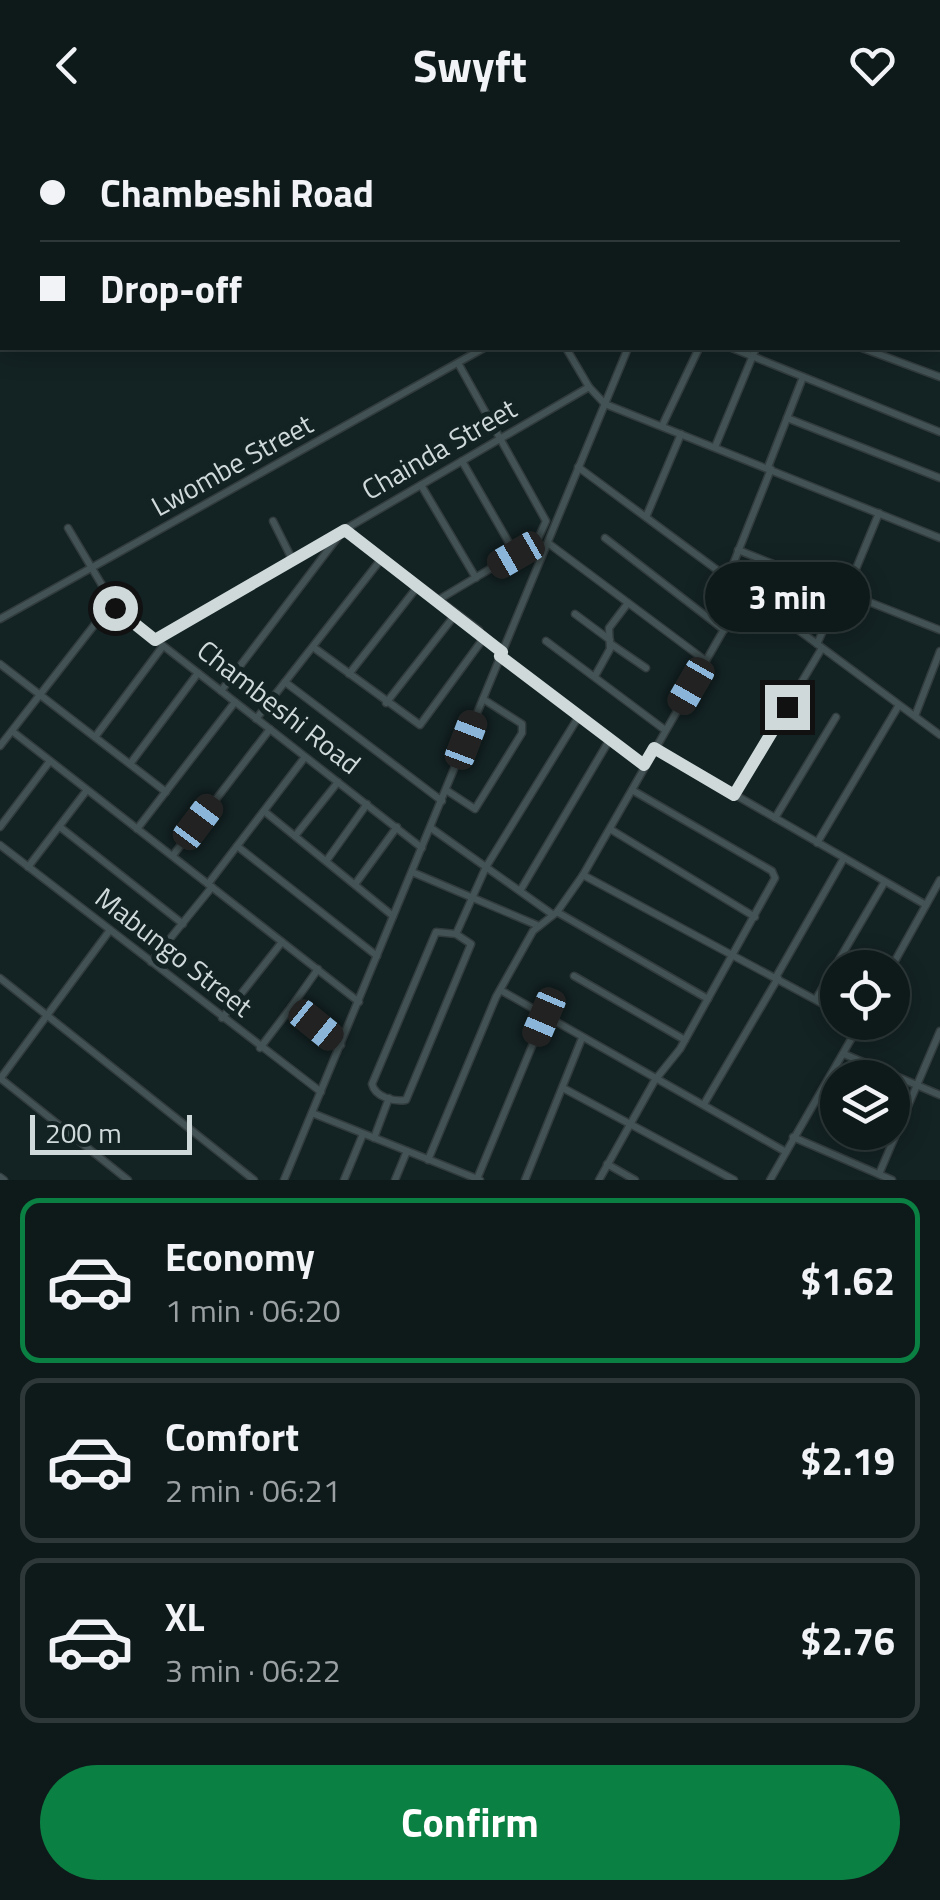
<!DOCTYPE html>
<meta charset="utf-8">
<style>
body{margin:0;font-family:"Titillium Web",sans-serif;background:#172323;color:#f1f3f6;height:100vh;display:flex;flex-direction:column;font-size:38px;white-space:nowrap}
*{box-sizing:border-box;margin:0}
p{font-size:32px;color:#9ba1a2}
.icon{flex:none;width:55px;height:55px;fill:none;stroke:currentColor;stroke-width:2;stroke-linecap:round;stroke-linejoin:round}
.map{position:relative;height:1050px;overflow:hidden}
.details{display:flex;flex-direction:column;background:#0e1a1a;flex:1}
.details>*{flex:none}
.banner{position:absolute;left:0px;top:0px;width:940px;height:220px;box-shadow:0 5px 25px #0003,0 0 0 2px #2e3839;display:grid;align-content:center;height:220px;padding:0 40px;background:#0e1a1a}
.fabs{position:absolute;left:820px;top:820px;display:grid;gap:20px}
.fabs a{display:grid;place-items:center;width:90px;height:90px;border-radius:50%;background:#0e1a1a;box-shadow:0 5px 25px #0003,0 0 0 2px #2e3839;font-size:50px}
.scale{position:absolute;left:30px;bottom:25px;width:162px;box-sizing:border-box;padding-left:10px;border:5px solid #cfd9da;border-top:0;font-size:28px;line-height:35px;white-space:nowrap;color:#cfd9da;-webkit-text-stroke:8px #132223;paint-order:stroke}
.end{position:absolute;width:45px;height:45px;margin:-22px;border:12px solid #cfd9da;background:#111;box-shadow:0 0 0 5px #111}
.from{border-radius:50%}
.bubble{position:absolute;height:70px;border-radius:35px;background:#0e1a1a;box-shadow:0 5px 25px #0003,0 0 0 2px #2e3839;font-size:32px;font-weight:700;line-height:70px;text-align:center}
.car{position:absolute;width:30px;height:60px;margin:-30px -15px;border-radius:12px;box-shadow:0 0 8px 2px #0007;background:linear-gradient(#222 24%,#8ab4d8 0 40%,#222 0 76%,#8ab4d8 0 86%,#222 0)}
.banner b{display:flex;align-items:center;gap:35px;height:95px;font-size:38px}
.banner b+b{border-top:2px solid #2e3839}
.banner i{width:25px;height:25px;background:#f1f3f6}
ul{padding:18px 0 0;list-style:none}
li{display:flex;align-items:center;gap:30px;height:165px;margin:0 20px 15px;padding:0 20px;border:5px solid #2e3839;border-radius:20px}
li div{flex:1}
li b{display:block;font-size:38px}
li em{font-style:normal;font-weight:700}
li.selected{border-color:#0b8043}
li>.icon{width:90px;height:90px;stroke-width:1.5}
.action{display:flex;gap:20px;margin-top:auto;padding:20px 40px}
.action a{flex:1;height:115px;border-radius:60px;background:#0b8043;color:#fff;font-size:40px;font-weight:700;line-height:115px;text-align:center}
header{display:flex;justify-content:space-between;align-items:center;height:130px;padding:0 40px;background:#0e1a1a;font-size:45px;font-weight:700}
.map>svg:first-child{display:block}
.lines{fill:none;stroke-linecap:round;stroke-linejoin:round}
.minor-casing{stroke:#323c3e;stroke-width:9}
.minor{stroke:#435355;stroke-width:6}
.route{stroke:#cfd9da;stroke-width:12}
.labels{text-anchor:middle;stroke-width:10;stroke-linejoin:round;paint-order:stroke}
.street-label{font-size:28px;fill:#cfd9da;stroke:#132223}
</style>
<header><svg class="icon" aria-label="back" viewBox="0 0 24 24"><path d="M15 5l-7 7 7 7"/></svg>Swyft<svg class="icon" aria-label="heart" viewBox="0 0 24 24"><path d="M12 20l-8-8c-3-5 5-10 8-4 3-6 11-1 8 4z"/></svg></header>
<div class="map">
<svg width="940" height="1050" viewBox="0 0 940 1050">
<rect width="100%" height="100%" fill="#132223"/>
<g class="lines">
<defs>
<g id="minor">
<path d="M 716,2 L 717,0"/>
<path d="M 783,2 L 784,0"/>
<path d="M 845,2 L 846,0"/>
<path d="M 938,32 L 940,25"/>
<path d="M 938,44 L 940,45"/>
<path d="M 938,95 L 940,96"/>
<path d="M 938,146 L 940,147"/>
<path d="M 938,194 L 940,194"/>
<path d="M 566,218 L 589,257 L 605,274 L 940,408"/>
<path d="M 732,218 L 940,302"/>
<path d="M 862,218 L 940,247"/>
<path d="M 787,288 L 940,348"/>
<path d="M 662,296 L 699,218"/>
<path d="M 715,317 L 756,218"/>
<path d="M 462,331 L 516,425"/>
<path d="M 578,337 L 940,605"/>
<path d="M 768,337 L 803,247"/>
<path d="M 421,355 L 476,448"/>
<path d="M 646,387 L 681,304"/>
<path d="M 273,391 L 292,429"/>
<path d="M 68,398 L 115,477"/>
<path d="M 605,408 L 724,500"/>
<path d="M 548,413 L 706,531"/>
<path d="M 738,420 L 940,500"/>
<path d="M 728,447 L 771,339"/>
<path d="M 846,463 L 879,383"/>
<path d="M 438,470 L 537,411 L 546,391 L 458,233"/>
<path d="M 575,484 L 610,510"/>
<path d="M 0,489 L 484,218"/>
<path d="M 483,505 L 502,522"/>
<path d="M 155,510 L 589,257"/>
<path d="M 546,511 L 665,600"/>
<path d="M 611,514 L 646,538"/>
<path d="M 817,514 L 841,461"/>
<path d="M 313,517 L 420,595 L 483,509 L 479,500 L 345,400"/>
<path d="M 500,526 L 644,635"/>
<path d="M 0,534 L 166,662"/>
<path d="M 349,544 L 418,456"/>
<path d="M 595,546 L 610,519 L 609,498 L 628,473"/>
<path d="M 285,552 L 442,671"/>
<path d="M 221,561 L 338,407"/>
<path d="M 386,573 L 455,485"/>
<path d="M 915,586 L 940,521"/>
<path d="M 256,589 L 382,428"/>
<path d="M 12,601 L 359,872"/>
<path d="M 95,607 L 163,516"/>
<path d="M 0,616 L 106,480 L 115,478 L 422,718"/>
<path d="M 654,618 L 926,775"/>
<path d="M 130,634 L 198,543"/>
<path d="M 446,660 L 475,679 L 522,603 L 522,594 L 483,569"/>
<path d="M 734,665 L 822,518"/>
<path d="M 264,681 L 393,786"/>
<path d="M 775,688 L 836,587"/>
<path d="M 0,697 L 50,631"/>
<path d="M 60,697 L 183,794"/>
<path d="M 431,698 L 552,784"/>
<path d="M 137,699 L 235,572"/>
<path d="M 610,699 L 755,787"/>
<path d="M 295,706 L 338,652"/>
<path d="M 817,713 L 899,575"/>
<path d="M 0,715 L 321,962"/>
<path d="M 237,716 L 377,826"/>
<path d="M 174,724 L 270,599"/>
<path d="M 327,730 L 367,674"/>
<path d="M 28,737 L 87,660"/>
<path d="M 412,742 L 539,796"/>
<path d="M 583,745 L 838,882"/>
<path d="M 356,753 L 397,697"/>
<path d="M 208,754 L 305,627"/>
<path d="M 520,761 L 610,609"/>
<path d="M 557,782 L 708,869"/>
<path d="M 436,802 L 456,804 L 471,814 L 406,970 C 394,972 375,967 372,954 Z"/>
<path d="M 456,804 L 486,737 L 579,586"/>
<path d="M 151,832 L 212,757"/>
<path d="M 891,838 L 940,750"/>
<path d="M 574,846 L 685,910"/>
<path d="M 776,847 L 844,728"/>
<path d="M 0,848 L 254,1050"/>
<path d="M 502,861 L 786,1022"/>
<path d="M 816,869 L 884,753"/>
<path d="M 292,876 L 318,839"/>
<path d="M 222,888 L 282,812"/>
<path d="M 260,918 L 292,876 L 341,915"/>
<path d="M 844,924 L 940,965"/>
<path d="M 0,948 L 128,1050"/>
<path d="M 0,949 L 110,800"/>
<path d="M 563,958 L 734,1050"/>
<path d="M 704,974 L 778,848"/>
<path d="M 312,983 L 480,1050"/>
<path d="M 793,1007 L 892,1050"/>
<path d="M 374,1008 L 389,968"/>
<path d="M 428,1030 L 496,867 L 533,801 L 557,782 L 583,745 L 746,461"/>
<path d="M 607,1034 L 635,1050"/>
<path d="M 879,1044 L 940,901"/>
<path d="M 0,1047 L 4,1050"/>
<path d="M 477,1049 L 544,887"/>
<path d="M 284,1050 L 628,218"/>
<path d="M 344,1050 L 363,1004"/>
<path d="M 395,1050 L 407,1021"/>
<path d="M 525,1050 L 582,908"/>
<path d="M 599,1050 L 655,950 L 680,919 L 775,748 L 772,741 L 632,660"/>
<path d="M 770,1050 L 861,892"/>
</g>
</defs>
<use href="#minor" class="minor-casing"/>
<use href="#minor" class="minor"/>
</g>
<g class="lines">
<path class="route" d="M 115,478 L 155,510 L 345,400 L 502,522 L 500,526 L 644,635 L 654,618 L 734,665 L 787,577"/>
</g>
<g class="labels">
<g class="street-label">
<text transform="translate(439 319) rotate(-30)" y="10">Chainda Street</text>
<text transform="translate(232 335) rotate(-29)" y="10">Lwombe Street</text>
<text transform="translate(279 577) rotate(38)" y="10">Chambeshi Road</text>
<text transform="translate(174 822) rotate(38)" y="10">Mabungo Street</text>
</g>
</g>
</svg>
<div class="fabs">
<a><svg class="icon" aria-label="locate" viewBox="0 0 24 24"><circle cx="12" cy="12" r="6"/><path d="M12 2v4M12 18v4M2 12h4M18 12h4"/></svg></a>
<a><svg class="icon" aria-label="layers" viewBox="0 0 24 24"><path d="M12 4l9 5-9 5-9-5zM3 14l9 5 9-5"/></svg></a>
</div>
<div class="scale">200 m</div>
<i class="end from" style="left:115px;top:478px"></i>
<i class="end" style="left:787px;top:577px"></i>
<div class="bubble" style="left:705px;top:432px;width:165px">3 min</div>
<i class="car" style="left:516px;top:425px;rotate:240deg"></i>
<i class="car" style="left:691px;top:556px;rotate:210deg"></i>
<i class="car" style="left:466px;top:610px;rotate:21deg"></i>
<i class="car" style="left:198px;top:692px;rotate:37deg"></i>
<i class="car" style="left:544px;top:887px;rotate:203deg"></i>
<i class="car" style="left:316px;top:895px;rotate:129deg"></i>
<div class="banner">
<b><i class="from"></i>Chambeshi Road</b>
<b><i></i>Drop-off</b>
</div>
</div>
<section class="details">
<ul>
<li class="selected"><svg class="icon" aria-label="car" viewBox="0 0 24 24"><path d="M5 17H2v-5l4-1 3-4h7l3 4 3 1v5h-3M9 17h6M6 11h13"/><circle cx="7" cy="17" r="2"/><circle cx="17" cy="17" r="2"/></svg><div><b>Economy</b><p>1 min · 06:20</p></div><em>$1.62</em></li>
<li><svg class="icon" aria-label="car" viewBox="0 0 24 24"><path d="M5 17H2v-5l4-1 3-4h7l3 4 3 1v5h-3M9 17h6M6 11h13"/><circle cx="7" cy="17" r="2"/><circle cx="17" cy="17" r="2"/></svg><div><b>Comfort</b><p>2 min · 06:21</p></div><em>$2.19</em></li>
<li><svg class="icon" aria-label="car" viewBox="0 0 24 24"><path d="M5 17H2v-5l4-1 3-4h7l3 4 3 1v5h-3M9 17h6M6 11h13"/><circle cx="7" cy="17" r="2"/><circle cx="17" cy="17" r="2"/></svg><div><b>XL</b><p>3 min · 06:22</p></div><em>$2.76</em></li>
</ul>
<div class="action"><a>Confirm</a></div>
</section>
